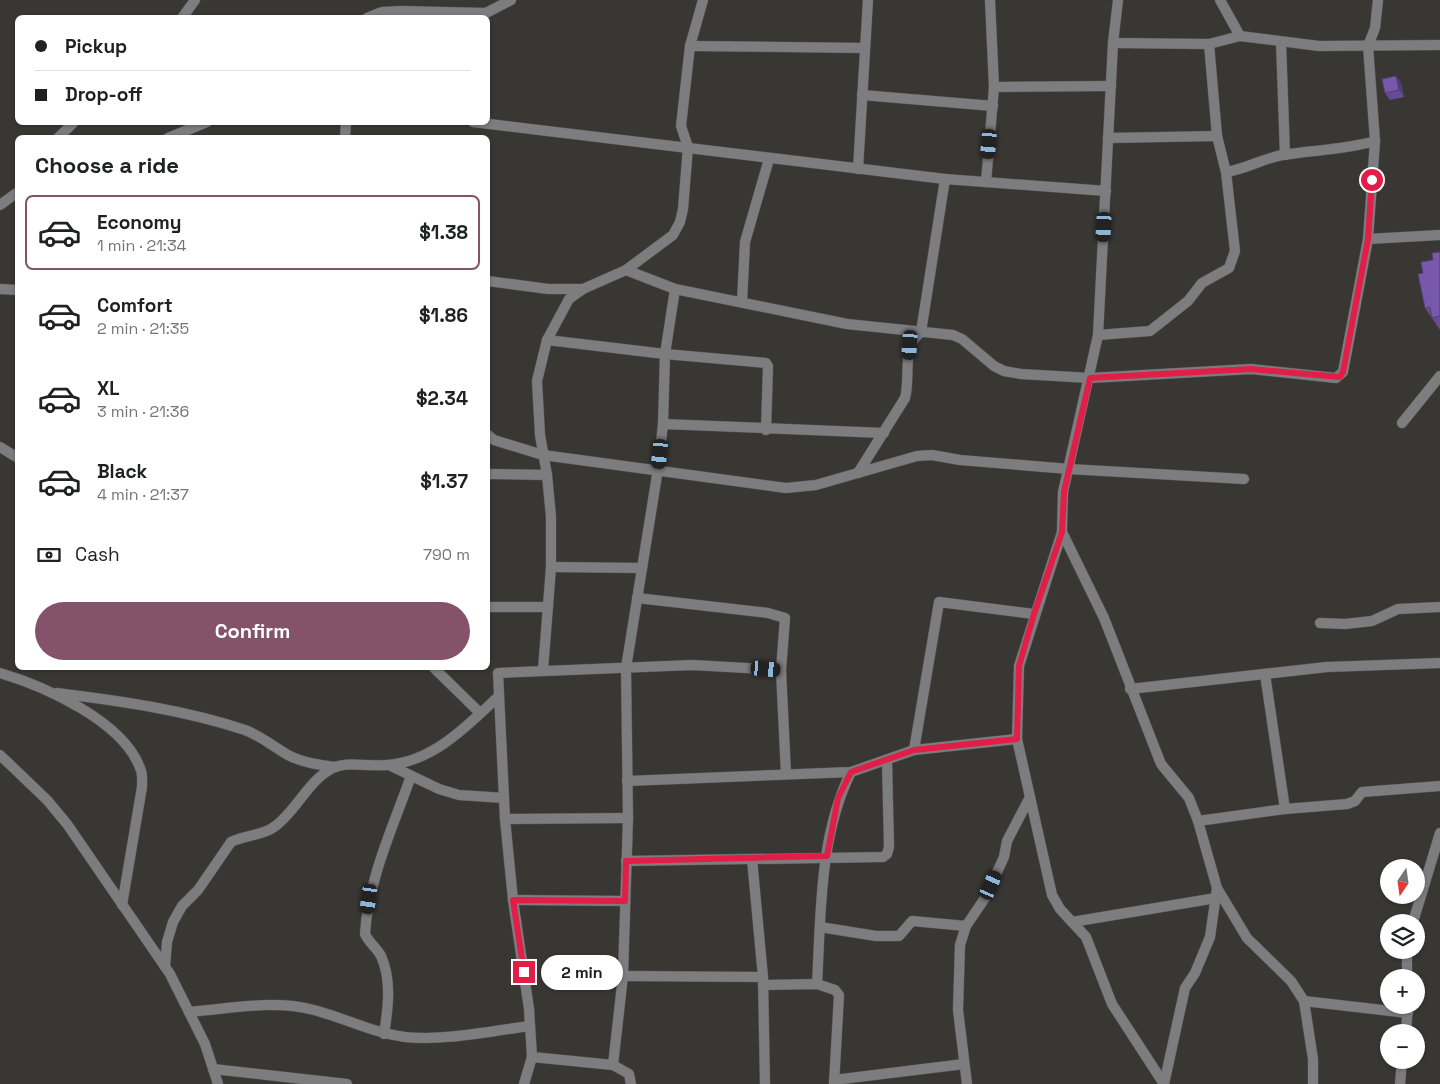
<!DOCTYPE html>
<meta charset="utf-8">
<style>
body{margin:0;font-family:"Space Grotesk",sans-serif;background:#f2f2f2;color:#202124;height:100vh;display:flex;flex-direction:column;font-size:19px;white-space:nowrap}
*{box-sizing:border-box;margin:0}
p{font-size:16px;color:#757577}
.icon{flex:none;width:28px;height:28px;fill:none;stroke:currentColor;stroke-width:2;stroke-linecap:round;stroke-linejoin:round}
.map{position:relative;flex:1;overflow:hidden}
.drawer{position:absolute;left:15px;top:135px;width:475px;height:535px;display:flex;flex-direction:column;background:#fff;border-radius:8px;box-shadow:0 1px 4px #0004}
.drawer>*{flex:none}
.guide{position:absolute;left:15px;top:15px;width:475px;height:110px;border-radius:8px;box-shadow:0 1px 4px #0004;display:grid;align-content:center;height:110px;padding:0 20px;background:#fff}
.needle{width:32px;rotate:193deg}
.tools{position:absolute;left:1380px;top:859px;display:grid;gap:10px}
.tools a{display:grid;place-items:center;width:45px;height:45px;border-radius:50%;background:#fff;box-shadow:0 1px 4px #0004;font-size:25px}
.end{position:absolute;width:22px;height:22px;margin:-11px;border:6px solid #e11d48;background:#fff;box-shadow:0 0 0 2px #fff}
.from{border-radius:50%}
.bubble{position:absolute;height:35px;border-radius:18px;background:#fff;box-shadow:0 1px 4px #0004;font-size:16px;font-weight:700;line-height:35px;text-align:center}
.car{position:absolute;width:15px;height:30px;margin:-15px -8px;border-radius:6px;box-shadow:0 0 4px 1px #0007;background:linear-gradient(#222 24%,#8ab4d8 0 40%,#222 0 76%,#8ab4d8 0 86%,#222 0)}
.guide b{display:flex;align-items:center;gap:18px;height:48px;font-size:19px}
.guide b+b{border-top:1px solid #e0e0e0}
.guide i{width:12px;height:12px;background:#202124}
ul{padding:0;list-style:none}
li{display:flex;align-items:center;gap:15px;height:75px;margin:0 10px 8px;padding:0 10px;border:2px solid transparent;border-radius:8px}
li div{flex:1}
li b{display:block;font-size:19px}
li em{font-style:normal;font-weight:700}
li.selected{border-color:#845269}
li>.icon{width:45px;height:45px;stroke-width:1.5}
h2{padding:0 20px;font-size:22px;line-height:60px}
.pay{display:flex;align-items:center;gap:12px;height:55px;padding:0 20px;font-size:19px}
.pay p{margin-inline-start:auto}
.action{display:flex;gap:10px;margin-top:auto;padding:10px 20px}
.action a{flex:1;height:58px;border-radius:30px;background:#845269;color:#fff;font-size:20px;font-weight:700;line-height:58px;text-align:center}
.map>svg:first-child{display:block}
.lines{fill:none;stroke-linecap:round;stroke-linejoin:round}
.minor-casing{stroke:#55534f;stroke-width:11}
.tertiary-casing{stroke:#55534f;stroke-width:11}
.minor{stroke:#7d7c7e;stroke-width:10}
.tertiary{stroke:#7d7c7e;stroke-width:10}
.wall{fill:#674c93}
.shaded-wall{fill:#543e78}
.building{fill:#7858ab;stroke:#543e78}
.route{stroke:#e11d48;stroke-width:6}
</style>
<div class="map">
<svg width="1440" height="1084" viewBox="0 0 1440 1084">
<rect width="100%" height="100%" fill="#393733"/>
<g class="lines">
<defs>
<g id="minor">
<path d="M 1118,0 L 1113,43 L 1098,335 L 1063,492 L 1062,532 L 1104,618 L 1161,764 L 1189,798 L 1198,821 L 1217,888 L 1247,938 L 1291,981 L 1304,1001 L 1313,1059 L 1313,1084"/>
<path d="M 182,18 L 195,0"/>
<path d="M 367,18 L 382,12 L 401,11 L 486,13 L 511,0"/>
<path d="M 1281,42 L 1285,155"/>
<path d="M 1113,43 L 1209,44 L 1240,36"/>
<path d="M 690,46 L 865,48"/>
<path d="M 994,87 L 1111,86"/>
<path d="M 862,95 L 993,106"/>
<path d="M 473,122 L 945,179 L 1106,191"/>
<path d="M 58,138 L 74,122"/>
<path d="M 168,138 L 207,122"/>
<path d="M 345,138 L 346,122"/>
<path d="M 1108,138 L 1217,136"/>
<path d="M 858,169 L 868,0"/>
<path d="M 1226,172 C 1246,169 1262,159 1282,155 C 1313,150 1344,150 1375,141"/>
<path d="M 986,182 L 994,87 L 990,0"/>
<path d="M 0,205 L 18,192"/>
<path d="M 1368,239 L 1440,235"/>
<path d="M 626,270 L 675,289 L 847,324 L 953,335 L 962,339 L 994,366 L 1004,371 L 1021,374 L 1090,378 L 1251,369 L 1336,378 L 1343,372 L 1368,239 L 1375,141 L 1368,46 L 1375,28 L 1378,0"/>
<path d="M 488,281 L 548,289 L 583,289"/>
<path d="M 0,289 L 18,290"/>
<path d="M 742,302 L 745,242 L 769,159"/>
<path d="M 1098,335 L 1150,331 L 1188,301 L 1202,283 L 1229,268 L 1235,251 L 1226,172 L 1217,136 L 1209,44"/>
<path d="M 547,340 L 665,354 L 766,363 L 768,366 L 766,430"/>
<path d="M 1402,423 L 1440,376"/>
<path d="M 663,424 L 884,433"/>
<path d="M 488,435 L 494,440 L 543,455 L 786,488 L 816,485 L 917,456 L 932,455 L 960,460 L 1069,469 L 1244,479"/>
<path d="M 0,447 L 18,458"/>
<path d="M 858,473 L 905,398 C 911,376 901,347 921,332 L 945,179"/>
<path d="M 488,474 L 547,475"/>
<path d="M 1062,532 L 1019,666 L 1017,739 L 1052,895 L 1060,909 L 1086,937 L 1112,1004 L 1164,1084"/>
<path d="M 551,567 L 642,568"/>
<path d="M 637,598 L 768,613 L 785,618 L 781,670 L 786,774"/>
<path d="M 488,607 L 548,607"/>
<path d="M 1320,623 L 1345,624 L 1372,621 L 1398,609 L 1440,607"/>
<path d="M 434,668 L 480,713"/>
<path d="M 543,670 L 551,567 L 551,517 L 547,475 L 540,435 L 537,381 L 547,340 L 569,299 L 583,289 L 626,270 L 673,235 L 680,222 L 683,209 L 688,147 L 681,126 L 690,46 L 703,0"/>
<path d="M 0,673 C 44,686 123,721 140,768 C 143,773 142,781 142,787 L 122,905"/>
<path d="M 1265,674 L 1285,809"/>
<path d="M 1130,689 L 1327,667 L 1440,663"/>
<path d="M 57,693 C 120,701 185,710 245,730 C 261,736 274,747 288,755 C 303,763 320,765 336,767"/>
<path d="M 914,750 L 939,602 L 1034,614"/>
<path d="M 0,755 L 47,800 L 67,824 L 170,974 L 205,1044 L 218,1084"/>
<path d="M 389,765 L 439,789 L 459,795 L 504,798"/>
<path d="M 627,781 L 851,772 L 914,750 L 1017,739"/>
<path d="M 505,819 L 628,818"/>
<path d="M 1198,821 L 1285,809 L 1347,804 L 1355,801 L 1362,792 L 1440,786"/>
<path d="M 752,859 L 763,977 L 765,1084"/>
<path d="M 626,861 L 883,857 L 887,854 L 889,847 L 887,760"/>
<path d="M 513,900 L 625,901"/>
<path d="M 1072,922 L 1216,898"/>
<path d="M 1413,922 L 1440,833"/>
<path d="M 820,927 L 876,936 L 899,936 L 912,921 L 966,926"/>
<path d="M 165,967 L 167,942 L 173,922 L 182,906 L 198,890 L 231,842 C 244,835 262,836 274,827 C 296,812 308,780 333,768 C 349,761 370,767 387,765 C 433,762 467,726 499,696"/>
<path d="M 623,976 L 763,977"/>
<path d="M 1407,978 L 1407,950"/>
<path d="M 817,984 C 821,914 819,836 851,772"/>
<path d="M 763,985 L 817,984 L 835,990 L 839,995 L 834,1084"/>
<path d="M 1304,1001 L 1408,1013"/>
<path d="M 189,1012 C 229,1009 275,999 314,1010 C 345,1018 373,1033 405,1037 C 446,1041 490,1031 530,1026"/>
<path d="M 1406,1032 L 1408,1005"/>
<path d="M 384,1034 C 388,1009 392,980 381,956 C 377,948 369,943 365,934 C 368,880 393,827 411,776"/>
<path d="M 532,1057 L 613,1065 L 629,1074 L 631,1084"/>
<path d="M 613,1065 L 623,976 L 628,818 L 626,668 L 658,469 L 663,424 L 665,354 L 675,289"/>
<path d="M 213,1069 L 347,1084"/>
<path d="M 834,1080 L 964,1064"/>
<path d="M 524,1084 L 532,1057 L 529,1009 L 513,900 L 505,819 L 498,673 L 692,665 L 781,670"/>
<path d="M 967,1084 L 958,1010 L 960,945 L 966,926 L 985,898 L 1004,857 L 1007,841 L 1030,797"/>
<path d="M 1164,1084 L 1185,988 L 1195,973 L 1210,937 L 1217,888"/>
<path d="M 1400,1084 L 1402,1060"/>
</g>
<path id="tertiary" d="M 1220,0 L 1240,36 L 1319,46 L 1440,45"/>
</defs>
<use href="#minor" class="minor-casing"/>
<use href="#tertiary" class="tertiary-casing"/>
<use href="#minor" class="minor"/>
<use href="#tertiary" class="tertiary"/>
</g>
<g class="wall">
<path d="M 1396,76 L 1401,83 L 1404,97 L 1390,100 L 1385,93 Z"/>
<path d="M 1440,252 L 1440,330 L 1425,308 L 1423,273 L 1433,260 Z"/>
</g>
<path class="shaded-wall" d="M 1396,76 L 1401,83 L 1404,97 L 1399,90 Z"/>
<g class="building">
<path d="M 1396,76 L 1399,90 L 1385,93 L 1382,79 Z"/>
<path d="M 1440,252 L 1440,316 L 1432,318 L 1430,307 L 1425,308 L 1418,274 L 1423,273 L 1421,262 L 1433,260 L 1432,253 Z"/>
</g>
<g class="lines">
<path class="route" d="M 524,972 L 513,900 L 625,901 L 626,861 L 827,856 L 838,798 L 851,772 L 914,750 L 1017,739 L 1019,666 L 1034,614 L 1062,532 L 1064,492 L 1090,378 L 1251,369 L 1340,377 L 1343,372 L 1368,239 L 1372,180"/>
</g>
</svg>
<div class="tools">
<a><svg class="needle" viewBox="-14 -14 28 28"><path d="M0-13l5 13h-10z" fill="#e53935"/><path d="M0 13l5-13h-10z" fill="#757577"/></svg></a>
<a><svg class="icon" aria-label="layers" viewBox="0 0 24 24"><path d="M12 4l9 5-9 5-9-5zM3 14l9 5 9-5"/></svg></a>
<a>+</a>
<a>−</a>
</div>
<i class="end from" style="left:1372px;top:180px"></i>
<i class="end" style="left:524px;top:972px"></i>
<div class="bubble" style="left:541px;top:955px;width:82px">2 min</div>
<i class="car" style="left:989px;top:144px;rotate:185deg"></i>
<i class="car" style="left:1104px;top:227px;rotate:183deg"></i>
<i class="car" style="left:910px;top:345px;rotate:184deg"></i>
<i class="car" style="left:660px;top:454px;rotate:186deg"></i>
<i class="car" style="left:766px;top:669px;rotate:95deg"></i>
<i class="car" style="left:991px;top:885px;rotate:24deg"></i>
<i class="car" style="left:369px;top:899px;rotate:188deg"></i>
<div class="guide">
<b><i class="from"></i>Pickup</b>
<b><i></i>Drop-off</b>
</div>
<section class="drawer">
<h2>Choose a ride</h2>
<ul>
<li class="selected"><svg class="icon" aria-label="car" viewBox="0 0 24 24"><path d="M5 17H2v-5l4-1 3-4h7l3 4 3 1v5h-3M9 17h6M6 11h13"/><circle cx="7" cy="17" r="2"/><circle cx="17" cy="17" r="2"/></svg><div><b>Economy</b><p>1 min · 21:34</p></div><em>$1.38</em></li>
<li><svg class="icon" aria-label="car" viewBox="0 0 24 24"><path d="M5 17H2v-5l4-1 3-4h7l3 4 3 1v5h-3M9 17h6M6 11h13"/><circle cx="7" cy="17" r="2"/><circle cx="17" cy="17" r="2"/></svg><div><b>Comfort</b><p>2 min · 21:35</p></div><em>$1.86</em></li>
<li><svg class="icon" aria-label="car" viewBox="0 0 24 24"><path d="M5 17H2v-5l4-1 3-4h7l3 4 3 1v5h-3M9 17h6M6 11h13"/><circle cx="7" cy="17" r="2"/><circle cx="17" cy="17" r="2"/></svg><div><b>XL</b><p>3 min · 21:36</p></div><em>$2.34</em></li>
<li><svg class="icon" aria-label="car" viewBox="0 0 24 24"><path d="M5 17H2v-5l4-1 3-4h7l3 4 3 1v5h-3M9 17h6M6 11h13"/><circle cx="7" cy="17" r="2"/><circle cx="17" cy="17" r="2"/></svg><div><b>Black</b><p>4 min · 21:37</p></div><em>$1.37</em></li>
</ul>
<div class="pay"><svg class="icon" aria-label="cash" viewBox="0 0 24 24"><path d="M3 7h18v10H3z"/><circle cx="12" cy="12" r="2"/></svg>Cash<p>790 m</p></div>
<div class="action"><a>Confirm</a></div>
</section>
</div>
